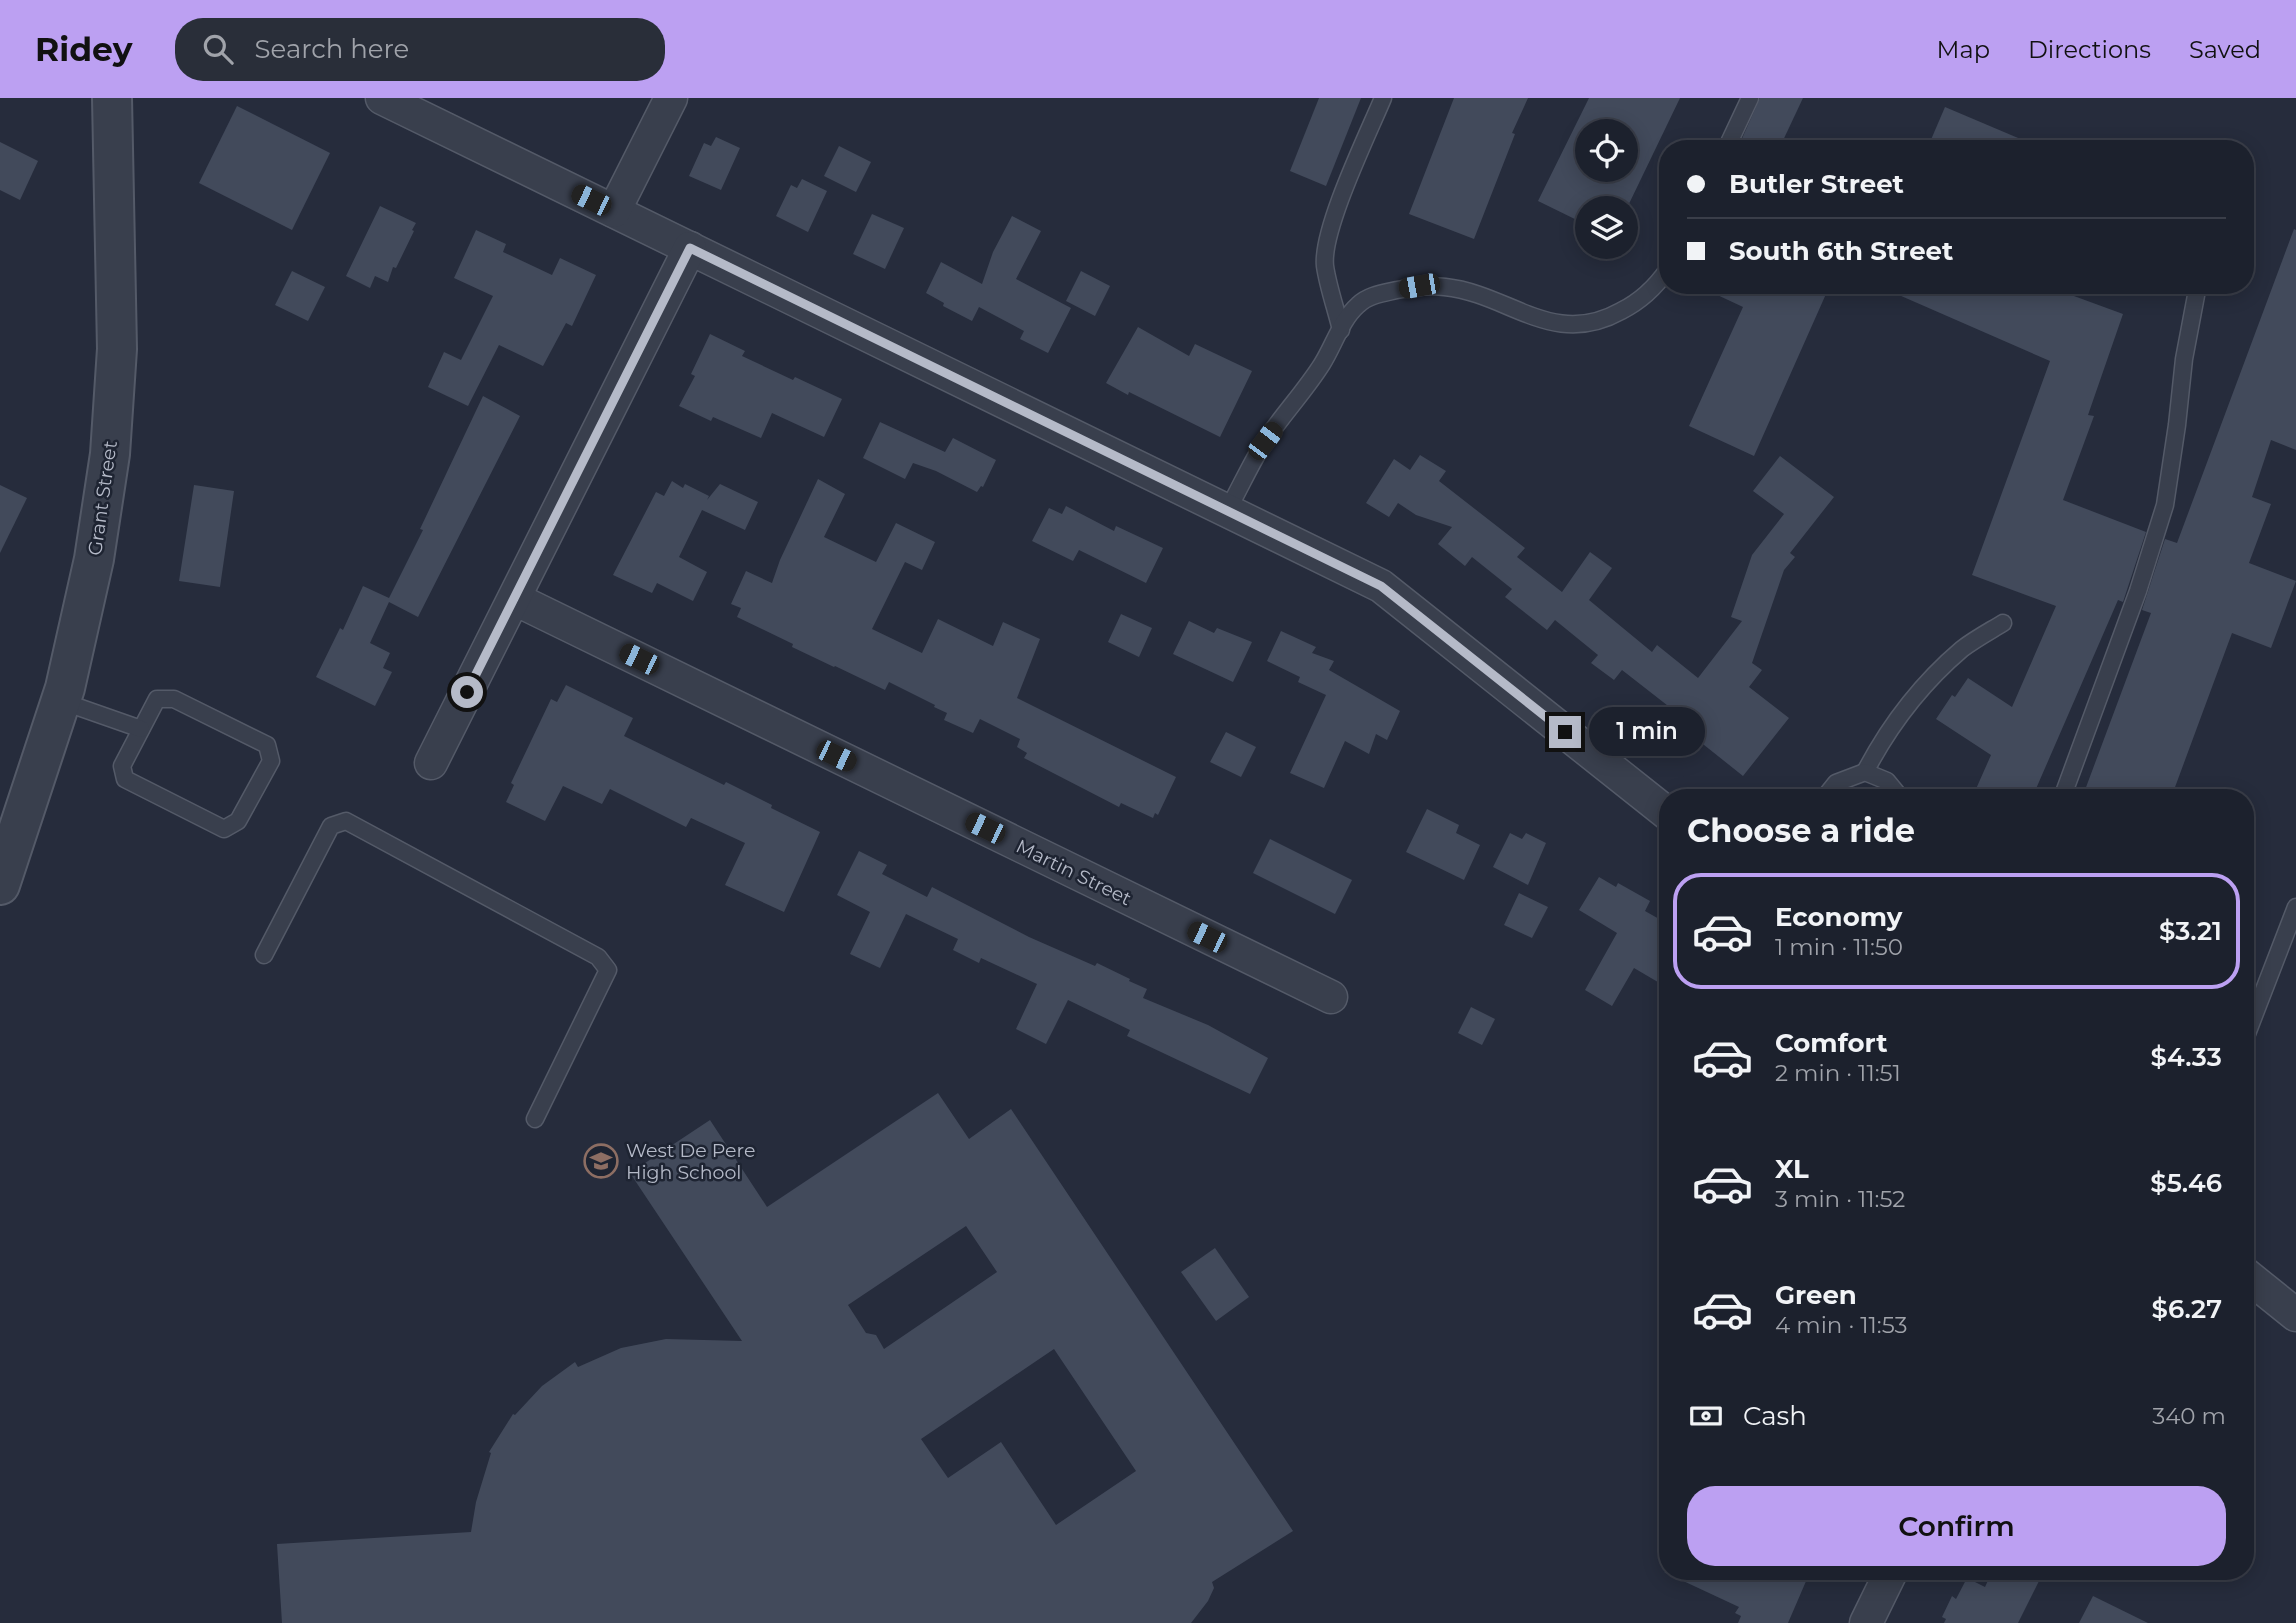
<!DOCTYPE html>
<meta charset="utf-8">
<style>
body{margin:0;font-family:Montserrat,sans-serif;background:#292e39;color:#f1f3f6;height:100vh;display:flex;flex-direction:column;font-size:26px;white-space:nowrap}
*{box-sizing:border-box;margin:0}
p{font-size:23px;color:#a0a3aa}
.icon{flex:none;width:38px;height:38px;fill:none;stroke:currentColor;stroke-width:2;stroke-linecap:round;stroke-linejoin:round}
.map{position:relative;flex:1;overflow:hidden}
.panel{position:absolute;left:1659px;top:691px;width:595px;height:791px;display:flex;flex-direction:column;background:#1c212d;border-radius:28px;box-shadow:0 4px 18px #0003,0 0 0 2px #3a3e49}
.panel>*{flex:none}
.top-card{position:absolute;left:1659px;top:42px;width:595px;height:154px;border-radius:28px;box-shadow:0 4px 18px #0003,0 0 0 2px #3a3e49;display:grid;align-content:center;height:154px;padding:0 28px;background:#1c212d}
.controls{position:absolute;left:1575px;top:21px;display:grid;gap:14px}
.controls a{display:grid;place-items:center;width:63px;height:63px;border-radius:50%;background:#1c212d;box-shadow:0 4px 18px #0003,0 0 0 2px #3a3e49;font-size:35px}
.end{position:absolute;width:32px;height:32px;margin:-16px;border:9px solid #b5bac8;background:#111;box-shadow:0 0 0 4px #111}
.from{border-radius:50%}
.bubble{position:absolute;height:49px;border-radius:24px;background:#1c212d;box-shadow:0 4px 18px #0003,0 0 0 2px #3a3e49;font-size:23px;font-weight:600;line-height:49px;text-align:center}
.car{position:absolute;width:21px;height:42px;margin:-21px -10px;border-radius:9px;box-shadow:0 0 5px 2px #0007;background:linear-gradient(#222 24%,#8ab4d8 0 40%,#222 0 76%,#8ab4d8 0 86%,#222 0)}
.top-card b{display:flex;align-items:center;gap:24px;height:66px;font-size:26px}
.top-card b+b{border-top:2px solid #3a3e49}
.top-card i{width:18px;height:18px;background:#f1f3f6}
ul{padding:0;list-style:none}
li{display:flex;align-items:center;gap:21px;height:116px;margin:0 14px 10px;padding:0 14px;border:4px solid transparent;border-radius:28px}
li div{flex:1}
li b{display:block;font-size:26px}
li em{font-style:normal;font-weight:600}
li.selected{border-color:#bca0f2}
li>.icon{width:63px;height:63px;stroke-width:1.5}
h2{padding:0 28px;font-size:32px;line-height:84px}
.pay{display:flex;align-items:center;gap:18px;height:77px;padding:0 28px;font-size:26px}
.pay p{margin-inline-start:auto}
.button{display:flex;gap:14px;margin-top:auto;padding:14px 28px}
.button a{flex:1;height:80px;border-radius:28px;background:#bca0f2;color:#111;font-size:28px;font-weight:600;line-height:80px;text-align:center}
header{display:flex;align-items:center;gap:42px;box-sizing:border-box;height:98px;padding:0 35px;background:#bca0f2;color:#111}
header strong{font-size:33px}
nav{display:flex;gap:38px;margin-inline-start:auto;font-size:24px}
.search{width:490px;height:63px;background:#292e39;display:flex;align-items:center;gap:18px;box-sizing:border-box;padding:0 24px;border-radius:28px;color:#a0a3aa;font-size:26px}
.map>svg:first-child{display:block}
.building{fill:#424a5b;fill-rule:evenodd}
.lines{fill:none;stroke-linecap:round;stroke-linejoin:round}
.service-casing{stroke:#545a68;stroke-width:19}
.minor-casing{stroke:#545a68;stroke-width:35}
.tertiary-casing{stroke:#545a68;stroke-width:42}
.service{stroke:#393f4d;stroke-width:16}
.minor{stroke:#393f4d;stroke-width:32}
.tertiary{stroke:#393f4d;stroke-width:38}
.route{stroke:#b5bac8;stroke-width:9}
.labels{text-anchor:middle;stroke-width:5;stroke-linejoin:round;paint-order:stroke}
.street-label{font-size:19px;fill:#b5bac8;stroke:#1e2432}
.poi-label{font-size:19px;fill:#b5bac8;stroke:#1e2432;text-anchor:start}
</style>
<header>
<strong>Ridey</strong>
<div class="search"><svg class="icon" aria-label="search" viewBox="0 0 24 24"><circle cx="10" cy="10" r="6"/><path d="M15 15l6 6"/></svg>Search here</div>
<nav><a>Map</a><a>Directions</a><a>Saved</a></nav>
</header>
<div class="map">
<svg width="2296" height="1525" viewBox="0 0 2296 1525">
<rect width="100%" height="100%" fill="#262c3c"/>
<g class="building">
<path d="M 1319,0 L 1361,0 L 1326,88 L 1290,73 Z"/>
<path d="M 1454,0 L 1528,0 L 1512,35 L 1515,36 L 1474,141 L 1409,116 Z"/>
<path d="M 1589,0 L 1680,0 L 1626,112 L 1626,110 L 1587,110 L 1587,127 L 1538,103 ZM 1587,33 L 1626,33 L 1626,72 L 1587,72 Z"/>
<path d="M 1760,0 L 1803,0 L 1779,51 L 1753,51 L 1740,45 Z"/>
<path d="M 237,8 L 330,55 L 292,132 L 199,85 Z"/>
<path d="M 1945,9 L 2044,51 L 1927,51 Z"/>
<path d="M 716,39 L 740,50 L 721,92 L 689,78 L 704,45 L 711,48 Z"/>
<path d="M 0,44 L 38,63 L 20,102 L 0,92 Z"/>
<path d="M 839,48 L 871,64 L 856,94 L 824,78 Z"/>
<path d="M 802,81 L 827,93 L 808,134 L 776,118 L 791,87 L 797,90 Z"/>
<path d="M 380,108 L 416,125 L 412,132 L 414,133 L 396,170 L 393,169 L 388,184 L 375,178 L 370,190 L 346,178 Z"/>
<path d="M 872,116 L 904,130 L 885,171 L 853,156 Z"/>
<path d="M 1012,118 L 1041,133 L 1016,181 L 1071,210 L 1048,255 L 1020,241 L 1024,233 L 979,209 L 972,223 L 943,208 L 944,205 L 926,195 L 941,164 L 982,186 L 993,154 Z"/>
<path d="M 2294,131 L 2296,132 L 2296,352 L 2271,342 L 2252,399 L 2271,406 L 2249,465 L 2296,483 L 2271,550 L 2232,535 L 2171,700 L 2082,700 L 2151,515 L 2142,512 L 2165,441 L 2177,445 Z"/>
<path d="M 476,132 L 506,146 L 503,154 L 552,177 L 560,160 L 596,177 L 572,228 L 566,225 L 543,268 L 499,247 L 468,308 L 428,289 L 444,254 L 461,262 L 493,198 L 454,180 Z"/>
<path d="M 292,173 L 325,189 L 308,223 L 275,207 Z"/>
<path d="M 1081,173 L 1110,188 L 1095,218 L 1066,203 Z"/>
<path d="M 1696,187 L 1830,187 L 1754,358 L 1689,328 L 1743,209 Z"/>
<path d="M 1876,187 L 2044,187 L 2123,216 L 2088,317 L 2094,318 L 2063,402 L 2146,434 L 2123,504 L 2118,502 L 2032,700 L 1972,700 L 1991,657 L 1936,621 L 1952,597 L 1955,599 L 1968,580 L 2012,609 L 2056,508 L 1972,477 L 2050,263 Z"/>
<path d="M 1138,229 L 1189,258 L 1195,246 L 1252,273 L 1220,339 L 1129,294 L 1128,297 L 1106,285 Z"/>
<path d="M 710,236 L 745,253 L 742,258 L 793,282 L 795,279 L 842,301 L 824,339 L 772,315 L 761,340 L 713,319 L 711,323 L 679,308 L 695,278 L 691,276 Z"/>
<path d="M 483,298 L 520,318 L 418,519 L 389,504 L 370,545 L 390,555 L 383,570 L 392,574 L 375,608 L 316,579 L 340,530 L 343,532 L 363,488 L 389,500 L 423,432 L 420,431 Z"/>
<path d="M 880,324 L 945,354 L 953,340 L 996,362 L 983,389 L 981,388 L 977,394 L 936,373 L 913,365 L 905,381 L 863,360 Z"/>
<path d="M 1420,357 L 1446,373 L 1439,383 L 1525,450 L 1517,459 L 1562,494 L 1590,454 L 1612,470 L 1589,502 L 1652,554 L 1657,547 L 1698,580 L 1742,523 L 1731,519 L 1752,457 L 1784,416 L 1753,393 L 1780,358 L 1834,399 L 1790,455 L 1795,459 L 1784,472 L 1752,565 L 1762,572 L 1749,589 L 1789,620 L 1743,678 L 1669,619 L 1672,611 L 1622,572 L 1614,582 L 1591,565 L 1598,557 L 1555,522 L 1547,532 L 1505,499 L 1512,491 L 1472,459 L 1465,468 L 1438,446 L 1452,429 L 1416,417 L 1398,405 L 1389,419 L 1366,405 L 1394,361 L 1410,372 Z"/>
<path d="M 818,381 L 845,396 L 824,439 L 876,464 L 896,425 L 935,444 L 922,472 L 905,464 L 872,531 L 922,555 L 938,521 L 993,548 L 1003,524 L 1040,541 L 1017,600 L 1176,679 L 1158,717 L 1155,715 L 1153,720 L 1121,705 L 1119,709 L 1024,660 L 1027,655 L 1017,649 L 1020,641 L 980,621 L 973,635 L 944,622 L 947,615 L 934,609 L 935,607 L 889,584 L 885,592 L 835,568 L 834,569 L 792,549 L 793,546 L 737,519 L 741,510 L 731,506 L 746,473 L 772,485 L 780,462 Z"/>
<path d="M 672,383 L 683,390 L 685,386 L 709,398 L 707,402 L 720,386 L 758,404 L 745,432 L 702,412 L 679,459 L 707,474 L 693,503 L 657,485 L 652,495 L 613,477 L 656,394 L 664,398 Z"/>
<path d="M 0,387 L 27,400 L 0,455 Z"/>
<path d="M 194,387 L 234,393 L 220,489 L 179,483 Z"/>
<path d="M 1066,408 L 1114,433 L 1116,428 L 1163,450 L 1146,485 L 1079,452 L 1073,463 L 1032,443 L 1049,410 L 1062,416 Z"/>
<path d="M 1121,516 L 1152,530 L 1139,559 L 1108,544 Z"/>
<path d="M 1189,523 L 1214,535 L 1217,530 L 1252,544 L 1233,584 L 1173,556 Z"/>
<path d="M 1281,533 L 1316,549 L 1312,555 L 1334,563 L 1329,572 L 1400,613 L 1387,642 L 1376,636 L 1369,656 L 1345,643 L 1324,690 L 1290,675 L 1326,597 L 1298,584 L 1300,579 L 1267,563 Z"/>
<path d="M 566,587 L 633,620 L 624,638 L 724,687 L 726,684 L 772,707 L 771,710 L 820,734 L 784,814 L 725,787 L 745,745 L 691,720 L 686,729 L 610,691 L 602,706 L 563,688 L 545,723 L 506,704 L 514,687 L 511,685 L 551,601 L 557,604 Z"/>
<path d="M 1226,634 L 1256,649 L 1241,679 L 1210,664 Z"/>
<path d="M 1427,711 L 1459,727 L 1456,735 L 1480,747 L 1464,782 L 1406,754 Z"/>
<path d="M 1510,735 L 1522,741 L 1526,735 L 1546,745 L 1528,787 L 1493,769 Z"/>
<path d="M 1270,741 L 1352,782 L 1335,816 L 1253,775 Z"/>
<path d="M 859,753 L 887,767 L 882,776 L 927,799 L 932,789 L 1029,839 L 1095,868 L 1097,865 L 1130,881 L 1129,883 L 1147,891 L 1143,900 L 1208,927 L 1268,960 L 1250,996 L 1127,938 L 1130,932 L 1068,902 L 1046,946 L 1016,931 L 1037,886 L 981,860 L 979,865 L 953,852 L 958,841 L 906,816 L 880,870 L 850,856 L 870,814 L 837,797 Z"/>
<path d="M 1599,779 L 1616,789 L 1618,785 L 1650,803 L 1645,813 L 1668,826 L 1668,890 L 1634,870 L 1612,908 L 1585,892 L 1617,835 L 1579,812 Z"/>
<path d="M 1519,795 L 1548,809 L 1532,840 L 1504,827 Z"/>
<path d="M 1471,909 L 1495,921 L 1482,947 L 1458,935 Z"/>
<path d="M 938,995 L 969,1041 L 1011,1011 L 1293,1433 L 1212,1484 L 1214,1490 L 1208,1503 L 1191,1525 L 282,1525 L 277,1446 L 471,1434 L 476,1404 L 491,1355 L 489,1354 L 513,1316 L 515,1317 L 542,1288 L 575,1264 L 578,1269 L 621,1250 L 666,1241 L 742,1243 L 630,1075 L 710,1022 L 767,1109 ZM 966,1128 L 997,1174 L 884,1251 L 876,1237 L 866,1235 L 848,1207 ZM 1054,1251 L 1136,1373 L 1056,1427 L 1001,1344 L 948,1380 L 921,1341 Z"/>
<path d="M 1215,1150 L 1249,1199 L 1216,1223 L 1181,1174 Z"/>
<path d="M 1664,1474 L 1810,1474 L 1788,1525 L 1738,1525 L 1741,1518 L 1735,1515 L 1739,1509 Z"/>
<path d="M 1992,1474 L 2019,1474 L 2039,1483 L 2018,1525 L 1944,1525 L 1946,1521 L 1942,1519 L 1952,1498 L 1956,1501 L 1967,1480 L 1985,1489 Z"/>
<path d="M 2093,1498 L 2148,1525 L 2079,1525 Z"/>
</g>
<g class="lines">
<defs>
<g id="service">
<path d="M 1726,51 L 1750,0"/>
<path d="M 1341,232 C 1336,211 1328,189 1325,168 C 1321,132 1368,36 1383,0"/>
<path d="M 1227,413 C 1240,390 1251,365 1265,343 C 1283,316 1305,293 1322,266 C 1334,247 1341,222 1358,207 C 1368,197 1384,195 1397,192 C 1413,189 1428,187 1445,189 C 1510,196 1553,251 1621,213 C 1641,203 1655,190 1668,171"/>
<path d="M 157,601 L 174,601 L 267,647 L 271,663 L 238,723 L 224,731 L 125,681 L 122,668 Z"/>
<path d="M 61,603 L 141,631"/>
<path d="M 1865,674 C 1889,628 1922,585 1962,551 C 1975,541 1990,533 2003,525"/>
<path d="M 1824,700 L 1836,685 L 1865,674 L 1887,683 L 1901,700"/>
<path d="M 2062,700 L 2138,493 L 2165,407 L 2177,327 L 2184,261 L 2198,187"/>
<path d="M 264,857 L 331,728 L 346,723 L 598,859 L 608,872 L 535,1021"/>
<path d="M 2245,941 L 2296,809"/>
</g>
<g id="minor">
<path d="M 382,0 L 1381,488 L 1668,716"/>
<path d="M 614,113 L 671,0"/>
<path d="M 515,501 L 1331,899"/>
<path d="M 431,665 L 690,150"/>
<path d="M 2245,1176 L 2296,1217"/>
<path d="M 1866,1525 L 1891,1474"/>
</g>
<path id="tertiary" d="M 0,787 L 65,590 L 94,461 L 110,356 L 117,251 L 112,0"/>
</defs>
<use href="#service" class="service-casing"/>
<use href="#minor" class="minor-casing"/>
<use href="#tertiary" class="tertiary-casing"/>
<use href="#service" class="service"/>
<use href="#minor" class="minor"/>
<use href="#tertiary" class="tertiary"/>
</g>
<g class="lines">
<path class="route" d="M 467,594 L 690,150 L 1381,488 L 1565,634"/>
</g>
<defs>
<symbol id="school-ring" viewBox="-11 -11 22 22"><circle r="9.5" fill="#1e2432" stroke="#8d6e63" stroke-width="1.5"/><path d="M0-5L7-2L0 1L-7-2ZM-4 1L0 2.5L4 1V4Q0 6-4 4Z" fill="#8d6e63"/></symbol>
</defs>
<g fill-rule="evenodd">
<use href="#school-ring" x="582" y="1044" width="38" height="38"/>
</g>
<g class="labels">
<g class="street-label">
<text transform="translate(102 400) rotate(-82)" y="7">Grant Street</text>
<text transform="translate(1074 774) rotate(26)" y="7">Martin Street</text>
</g>
<g class="poi-label">
<text x="626" y="1059">West De Pere<tspan x="626" dy="22">High School</tspan></text>
</g>
</g>
</svg>
<div class="controls">
<a><svg class="icon" aria-label="locate" viewBox="0 0 24 24"><circle cx="12" cy="12" r="6"/><path d="M12 2v4M12 18v4M2 12h4M18 12h4"/></svg></a>
<a><svg class="icon" aria-label="layers" viewBox="0 0 24 24"><path d="M12 4l9 5-9 5-9-5zM3 14l9 5 9-5"/></svg></a>
</div>
<i class="end from" style="left:467px;top:594px"></i>
<i class="end" style="left:1565px;top:634px"></i>
<div class="bubble" style="left:1589px;top:609px;width:116px">1 min</div>
<i class="car" style="left:591px;top:102px;rotate:296deg"></i>
<i class="car" style="left:1419px;top:188px;rotate:260deg"></i>
<i class="car" style="left:1265px;top:343px;rotate:37deg"></i>
<i class="car" style="left:639px;top:561px;rotate:296deg"></i>
<i class="car" style="left:836px;top:658px;rotate:116deg"></i>
<i class="car" style="left:985px;top:730px;rotate:296deg"></i>
<i class="car" style="left:1207px;top:839px;rotate:296deg"></i>
<div class="top-card">
<b><i class="from"></i>Butler Street</b>
<b><i></i>South 6th Street</b>
</div>
<section class="panel">
<h2>Choose a ride</h2>
<ul>
<li class="selected"><svg class="icon" aria-label="car" viewBox="0 0 24 24"><path d="M5 17H2v-5l4-1 3-4h7l3 4 3 1v5h-3M9 17h6M6 11h13"/><circle cx="7" cy="17" r="2"/><circle cx="17" cy="17" r="2"/></svg><div><b>Economy</b><p>1 min · 11:50</p></div><em>$3.21</em></li>
<li><svg class="icon" aria-label="car" viewBox="0 0 24 24"><path d="M5 17H2v-5l4-1 3-4h7l3 4 3 1v5h-3M9 17h6M6 11h13"/><circle cx="7" cy="17" r="2"/><circle cx="17" cy="17" r="2"/></svg><div><b>Comfort</b><p>2 min · 11:51</p></div><em>$4.33</em></li>
<li><svg class="icon" aria-label="car" viewBox="0 0 24 24"><path d="M5 17H2v-5l4-1 3-4h7l3 4 3 1v5h-3M9 17h6M6 11h13"/><circle cx="7" cy="17" r="2"/><circle cx="17" cy="17" r="2"/></svg><div><b>XL</b><p>3 min · 11:52</p></div><em>$5.46</em></li>
<li><svg class="icon" aria-label="car" viewBox="0 0 24 24"><path d="M5 17H2v-5l4-1 3-4h7l3 4 3 1v5h-3M9 17h6M6 11h13"/><circle cx="7" cy="17" r="2"/><circle cx="17" cy="17" r="2"/></svg><div><b>Green</b><p>4 min · 11:53</p></div><em>$6.27</em></li>
</ul>
<div class="pay"><svg class="icon" aria-label="cash" viewBox="0 0 24 24"><path d="M3 7h18v10H3z"/><circle cx="12" cy="12" r="2"/></svg>Cash<p>340 m</p></div>
<div class="button"><a>Confirm</a></div>
</section>
</div>
